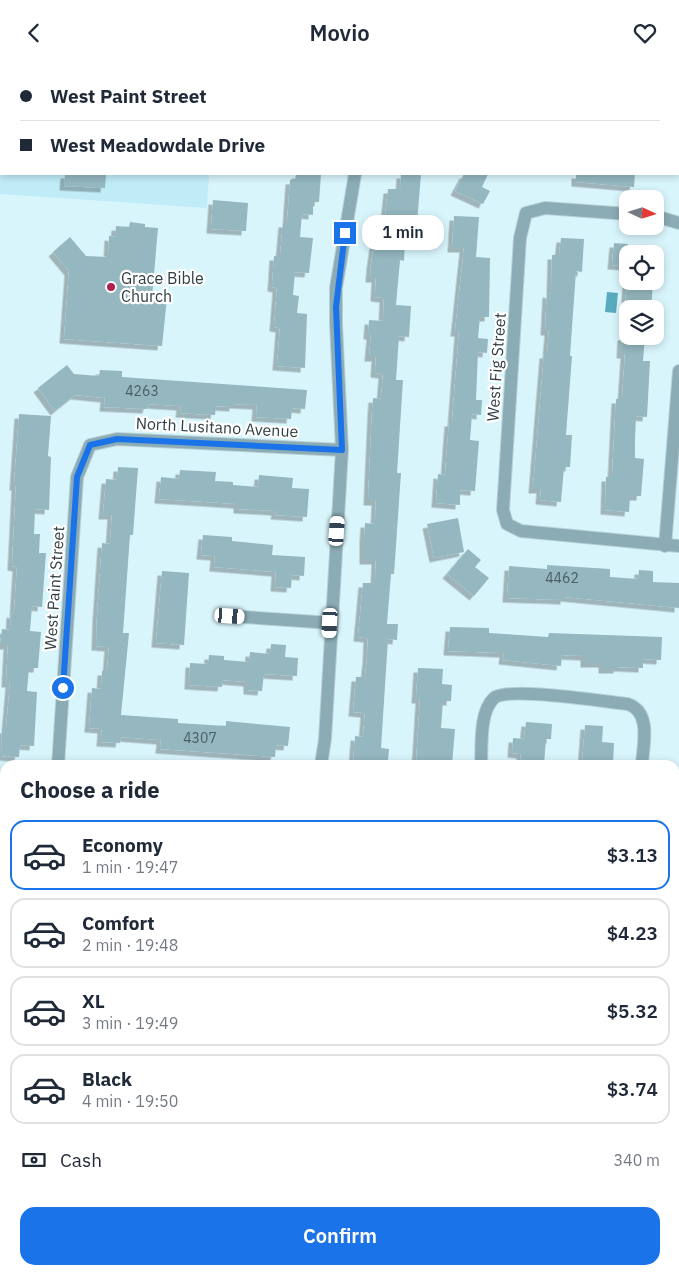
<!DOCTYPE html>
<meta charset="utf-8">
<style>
body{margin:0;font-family:"IBM Plex Sans",sans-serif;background:#f6f6f7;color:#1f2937;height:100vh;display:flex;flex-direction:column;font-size:19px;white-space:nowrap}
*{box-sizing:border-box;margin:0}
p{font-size:16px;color:#747a83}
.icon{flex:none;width:28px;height:28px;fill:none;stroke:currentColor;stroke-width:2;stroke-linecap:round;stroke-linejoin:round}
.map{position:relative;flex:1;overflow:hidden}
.panel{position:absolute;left:0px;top:695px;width:680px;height:515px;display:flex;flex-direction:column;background:#fff;border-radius:15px 15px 0 0;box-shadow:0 2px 8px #0003}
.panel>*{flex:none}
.guide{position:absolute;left:0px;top:0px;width:680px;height:110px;box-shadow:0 2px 8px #0003;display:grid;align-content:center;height:110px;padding:0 20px;background:#fff}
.needle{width:32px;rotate:94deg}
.buttons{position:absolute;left:619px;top:125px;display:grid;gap:10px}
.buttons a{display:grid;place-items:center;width:45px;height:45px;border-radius:10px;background:#fff;box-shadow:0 2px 8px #0003;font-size:25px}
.end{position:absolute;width:22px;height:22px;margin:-11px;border:6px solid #1a73e8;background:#fff;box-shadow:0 0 0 2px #fff}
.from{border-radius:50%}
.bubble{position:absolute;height:35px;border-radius:15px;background:#fff;box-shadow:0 2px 8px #0003;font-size:16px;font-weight:600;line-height:35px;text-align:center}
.car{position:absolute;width:15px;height:30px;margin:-15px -8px;border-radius:6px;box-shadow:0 0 4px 1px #0007;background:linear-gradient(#fff 24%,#345 0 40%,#fff 0 76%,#345 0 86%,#fff 0)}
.guide b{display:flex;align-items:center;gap:18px;height:48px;font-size:19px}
.guide b+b{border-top:1px solid #e0e1e3}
.guide i{width:12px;height:12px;background:#1f2937}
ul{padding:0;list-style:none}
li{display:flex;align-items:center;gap:15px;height:70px;margin:0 10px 8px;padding:0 10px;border:2px solid #e0e1e3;border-radius:15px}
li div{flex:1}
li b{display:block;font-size:19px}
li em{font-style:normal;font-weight:600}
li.current{border-color:#1a73e8}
li>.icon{width:45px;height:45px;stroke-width:1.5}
h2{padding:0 20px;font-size:22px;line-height:60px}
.pay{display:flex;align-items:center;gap:12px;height:55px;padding:0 20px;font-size:19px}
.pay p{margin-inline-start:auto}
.cta{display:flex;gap:10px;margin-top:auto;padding:10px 20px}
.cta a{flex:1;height:58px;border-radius:15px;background:#1a73e8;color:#fff;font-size:20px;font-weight:600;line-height:58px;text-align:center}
header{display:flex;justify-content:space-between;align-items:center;height:65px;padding:0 20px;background:#fff;font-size:22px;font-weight:600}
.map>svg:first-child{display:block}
.built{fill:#c0ecf8}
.green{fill:#8bd4e8}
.water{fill:#58aabf}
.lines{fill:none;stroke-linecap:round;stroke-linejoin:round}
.canal{stroke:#58aabf;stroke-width:15}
.building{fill:#95b7c0;filter:url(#shadow)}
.minor-casing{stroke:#b7d1d7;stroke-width:14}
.trunk-casing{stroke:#b7d1d7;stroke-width:16}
.minor{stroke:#8bacb5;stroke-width:12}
.trunk{stroke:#246877;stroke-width:14}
.route{stroke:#1a73e8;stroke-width:6}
.poi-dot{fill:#b02053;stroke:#fff;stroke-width:2}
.labels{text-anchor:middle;stroke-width:4.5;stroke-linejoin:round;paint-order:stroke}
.number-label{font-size:14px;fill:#4a5d62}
.poi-label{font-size:16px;fill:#313f43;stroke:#fff;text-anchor:start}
.street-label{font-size:16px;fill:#313f43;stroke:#fff}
</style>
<header><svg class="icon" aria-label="back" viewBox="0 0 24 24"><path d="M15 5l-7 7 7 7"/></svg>Movio<svg class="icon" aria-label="heart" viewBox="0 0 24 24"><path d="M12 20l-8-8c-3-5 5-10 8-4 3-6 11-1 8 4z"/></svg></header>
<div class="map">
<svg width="679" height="1210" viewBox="0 0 679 1210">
<defs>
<filter id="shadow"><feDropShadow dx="-4.5" dy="4.5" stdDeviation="0" flood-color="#0004"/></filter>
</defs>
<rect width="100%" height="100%" fill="#d9f5fc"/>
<g class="built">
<path d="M 0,7 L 1,109 L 209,109 L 207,143 L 0,129 Z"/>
<path d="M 675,1119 L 679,1119 L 679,1210 L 617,1210 L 618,1205 L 675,1205 Z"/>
</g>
<path class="green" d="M 368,1205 L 618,1205 L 617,1210 L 367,1210 Z"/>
<path class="water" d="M 607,227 L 618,228 L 616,248 L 605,247 Z"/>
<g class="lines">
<path class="canal" d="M 149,1 L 150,0"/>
</g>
<g class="building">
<path d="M 65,109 L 106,109 L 105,123 L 64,121 Z"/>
<path d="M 296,109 L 321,109 L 319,137 L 313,137 L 313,150 L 302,149 L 300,172 L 313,173 L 309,208 L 295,207 L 293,230 L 299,231 L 297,248 L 307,249 L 305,303 L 277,301 L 280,263 L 274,262 L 277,223 L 272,222 L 274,191 L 280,191 L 283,158 L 287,158 L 290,115 L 295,115 Z"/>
<path d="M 401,109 L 421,109 L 417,158 L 406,158 L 404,196 L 400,195 L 396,240 L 411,241 L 409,272 L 399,271 L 396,315 L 403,315 L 397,408 L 401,408 L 394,509 L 391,509 L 387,559 L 398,559 L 397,575 L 388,574 L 381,683 L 389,684 L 388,695 L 381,695 L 380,700 L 353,700 L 355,671 L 363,672 L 365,648 L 353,647 L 356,612 L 365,612 L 367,594 L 368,573 L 358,572 L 363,518 L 375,518 L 376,495 L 364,495 L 364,474 L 365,458 L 375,459 L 376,436 L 368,436 L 372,347 L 373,333 L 381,334 L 383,309 L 375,308 L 376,292 L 369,292 L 371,270 L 368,270 L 369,255 L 383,256 L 384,233 L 375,232 L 376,213 L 370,213 L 371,200 L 374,179 L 382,179 L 388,124 L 400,124 Z"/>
<path d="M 464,109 L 488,109 L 482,122 L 490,126 L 483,139 L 455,126 Z"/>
<path d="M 576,109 L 635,109 L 634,122 L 576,117 Z"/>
<path d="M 213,135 L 248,138 L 246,166 L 211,164 Z"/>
<path d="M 454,151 L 479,152 L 476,192 L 490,193 L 489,252 L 480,252 L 478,273 L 488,274 L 487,288 L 478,287 L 476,335 L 482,335 L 481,350 L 472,349 L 470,375 L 479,376 L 475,426 L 460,425 L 460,440 L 436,438 L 438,409 L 445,410 L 449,357 L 452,357 L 459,267 L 455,267 L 464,183 L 452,183 Z"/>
<path d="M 130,157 L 145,159 L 145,162 L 158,163 L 152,232 L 167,233 L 162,281 L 64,274 L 69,206 L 53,187 L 70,172 L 86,191 L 108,192 L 109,171 L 115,172 L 116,161 L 129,162 Z"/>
<path d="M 561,173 L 584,174 L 582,207 L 576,206 L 570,291 L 572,291 L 566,370 L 572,370 L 570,402 L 564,402 L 561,437 L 540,435 L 541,424 L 533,424 L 544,289 L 547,289 L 549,266 L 545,266 L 547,228 L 551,229 L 552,190 L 559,190 Z"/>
<path d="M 614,178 L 628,179 L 628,201 L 612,200 Z"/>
<path d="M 627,217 L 653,218 L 651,244 L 625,244 Z"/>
<path d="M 622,271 L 645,271 L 643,296 L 650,296 L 647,352 L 636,351 L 635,375 L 635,393 L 644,394 L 641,431 L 630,431 L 629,447 L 605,445 L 606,412 L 612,412 L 616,334 L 622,334 L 625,289 L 621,289 Z"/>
<path d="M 67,300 L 74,309 L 99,311 L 100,305 L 122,306 L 122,312 L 307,325 L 305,344 L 292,343 L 291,354 L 256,352 L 257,340 L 234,339 L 234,342 L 216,341 L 215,350 L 195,349 L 180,348 L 181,341 L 148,339 L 147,344 L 104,342 L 105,333 L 75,330 L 55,346 L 38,323 Z"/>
<path d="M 19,349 L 51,351 L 48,391 L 51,392 L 49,445 L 35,444 L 34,469 L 40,469 L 39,488 L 46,488 L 42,542 L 32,541 L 30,566 L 41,567 L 38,603 L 29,603 L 27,626 L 37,627 L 34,681 L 20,680 L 19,692 L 1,691 L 2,664 L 6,664 L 10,618 L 6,618 L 8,580 L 0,580 L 2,564 L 10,565 L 11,548 L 14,549 L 17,502 L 12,501 L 16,421 L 14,421 Z"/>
<path d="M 118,402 L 138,403 L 133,470 L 130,470 L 123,568 L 129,568 L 121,650 L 178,654 L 178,658 L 226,661 L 226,656 L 290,662 L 288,681 L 276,680 L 275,692 L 160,684 L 161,675 L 121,672 L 120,678 L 101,677 L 102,664 L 89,663 L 92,623 L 101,624 L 102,606 L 107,606 L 109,582 L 96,581 L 97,552 L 102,478 L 110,479 L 112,450 L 103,450 L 106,414 L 117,415 Z"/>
<path d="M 180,405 L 216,407 L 215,416 L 233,417 L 233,420 L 258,422 L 259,410 L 293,413 L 292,423 L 309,424 L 307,452 L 275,450 L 276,446 L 238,444 L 238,439 L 159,434 L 161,412 L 179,414 Z"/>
<path d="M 458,453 L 464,487 L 434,493 L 427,459 Z"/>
<path d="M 203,470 L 232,472 L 232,476 L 273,480 L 272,490 L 305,492 L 304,511 L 292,510 L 291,523 L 275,522 L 276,507 L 214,502 L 215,491 L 201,490 Z"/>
<path d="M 468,484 L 481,495 L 475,502 L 489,513 L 474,531 L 447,509 Z"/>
<path d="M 547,500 L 610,504 L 610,512 L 638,514 L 639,505 L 653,506 L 653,517 L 679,518 L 679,543 L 565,532 L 565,535 L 507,533 L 509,501 L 547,504 Z"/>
<path d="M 162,506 L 189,508 L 184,580 L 156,578 Z"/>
<path d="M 450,562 L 489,563 L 489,568 L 548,572 L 549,568 L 662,572 L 661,595 L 643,594 L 643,603 L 618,602 L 618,604 L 603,604 L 603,598 L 585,598 L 585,591 L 562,590 L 561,601 L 503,595 L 504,588 L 448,586 Z"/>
<path d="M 271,579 L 286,580 L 285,592 L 298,593 L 297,611 L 264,609 L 262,626 L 248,625 L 248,617 L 223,615 L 222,622 L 189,620 L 190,598 L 208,599 L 209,590 L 224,591 L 224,595 L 249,597 L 250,587 L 270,589 Z"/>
<path d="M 418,603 L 443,604 L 442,619 L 452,620 L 451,636 L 443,636 L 441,663 L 455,664 L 452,700 L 416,700 L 420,634 L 416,634 Z"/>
<path d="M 526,657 L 552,659 L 551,674 L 546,674 L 544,700 L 520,700 L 521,689 L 512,688 L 513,673 L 524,674 Z"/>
<path d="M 585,660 L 603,661 L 602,677 L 614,678 L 613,700 L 582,700 Z"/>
</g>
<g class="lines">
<defs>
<g id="minor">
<path d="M 363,1 L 363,0"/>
<path d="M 628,149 L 545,143 L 526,148 L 520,173 L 503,445 L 507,459 L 521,466 L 679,481"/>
<path d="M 655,151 L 679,158"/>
<path d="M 665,481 L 679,306"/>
<path d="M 230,551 L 331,558"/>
<path d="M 58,700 L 77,412 L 90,380 L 117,374 L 342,385"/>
<path d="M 321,700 L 325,674 L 342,385 L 336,259 L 336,223 L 355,109"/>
<path d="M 481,700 C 482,681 479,647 494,633 C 508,621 606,637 628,639 C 652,648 643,679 642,700"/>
<path d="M 675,760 L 679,761"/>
<path d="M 0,918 L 5,914"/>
<path d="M 102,1210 L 103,1205"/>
<path d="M 280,1210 L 280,1205"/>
</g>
<path id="trunk" d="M 455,0 L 474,1"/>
</defs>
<use href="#minor" class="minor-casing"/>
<use href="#trunk" class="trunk-casing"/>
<use href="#minor" class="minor"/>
<use href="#trunk" class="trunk"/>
</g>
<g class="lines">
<path class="route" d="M 63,623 L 77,412 L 90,380 L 117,374 L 342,385 L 336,242 L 345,168"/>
</g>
<circle class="poi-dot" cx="111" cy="222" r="5"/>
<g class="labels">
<g class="number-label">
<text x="142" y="331">4263</text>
<text x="562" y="518">4462</text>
<text x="200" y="678">4307</text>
</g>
<g class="poi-label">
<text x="121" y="219">Grace Bible<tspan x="121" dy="18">Church</tspan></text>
</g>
<g class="street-label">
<text transform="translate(496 302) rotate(-86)" y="6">West Fig Street</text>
<text transform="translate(217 362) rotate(3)" y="6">North Lusitano Avenue</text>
<text transform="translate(54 523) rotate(-86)" y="6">West Paint Street</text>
</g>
</g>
</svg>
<div class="buttons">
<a><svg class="needle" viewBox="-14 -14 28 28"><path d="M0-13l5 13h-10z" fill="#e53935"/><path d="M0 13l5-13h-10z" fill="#747a83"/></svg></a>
<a><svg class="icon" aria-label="locate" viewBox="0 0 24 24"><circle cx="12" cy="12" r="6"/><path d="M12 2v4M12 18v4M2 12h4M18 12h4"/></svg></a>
<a><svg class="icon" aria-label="layers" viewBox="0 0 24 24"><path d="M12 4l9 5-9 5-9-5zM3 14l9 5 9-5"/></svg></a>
</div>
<i class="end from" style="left:63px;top:623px"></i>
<i class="end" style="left:345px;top:168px"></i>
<div class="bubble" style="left:362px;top:150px;width:82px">1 min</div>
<i class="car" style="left:337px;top:466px;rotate:4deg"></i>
<i class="car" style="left:230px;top:551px;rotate:94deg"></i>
<i class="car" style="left:330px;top:558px;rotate:183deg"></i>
<div class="guide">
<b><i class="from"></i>West Paint Street</b>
<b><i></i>West Meadowdale Drive</b>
</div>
<section class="panel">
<h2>Choose a ride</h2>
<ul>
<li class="current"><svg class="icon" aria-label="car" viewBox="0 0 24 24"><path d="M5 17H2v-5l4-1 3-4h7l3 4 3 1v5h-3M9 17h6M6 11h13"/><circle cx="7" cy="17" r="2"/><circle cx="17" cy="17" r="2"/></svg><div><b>Economy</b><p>1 min · 19:47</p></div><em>$3.13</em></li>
<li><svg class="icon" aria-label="car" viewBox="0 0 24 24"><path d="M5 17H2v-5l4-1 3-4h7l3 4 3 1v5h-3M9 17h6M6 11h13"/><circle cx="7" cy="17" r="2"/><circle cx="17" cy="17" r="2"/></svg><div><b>Comfort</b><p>2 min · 19:48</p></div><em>$4.23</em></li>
<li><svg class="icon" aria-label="car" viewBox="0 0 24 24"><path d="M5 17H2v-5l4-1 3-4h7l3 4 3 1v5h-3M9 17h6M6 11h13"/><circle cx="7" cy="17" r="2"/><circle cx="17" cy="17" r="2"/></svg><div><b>XL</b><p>3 min · 19:49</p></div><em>$5.32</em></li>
<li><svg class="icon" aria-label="car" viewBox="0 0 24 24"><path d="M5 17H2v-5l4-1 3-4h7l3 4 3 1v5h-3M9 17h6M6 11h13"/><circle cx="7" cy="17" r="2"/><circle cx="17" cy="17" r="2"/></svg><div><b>Black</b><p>4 min · 19:50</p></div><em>$3.74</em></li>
</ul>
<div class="pay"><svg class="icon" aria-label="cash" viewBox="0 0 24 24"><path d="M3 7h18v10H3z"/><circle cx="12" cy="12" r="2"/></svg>Cash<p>340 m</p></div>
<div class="cta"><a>Confirm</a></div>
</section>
</div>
